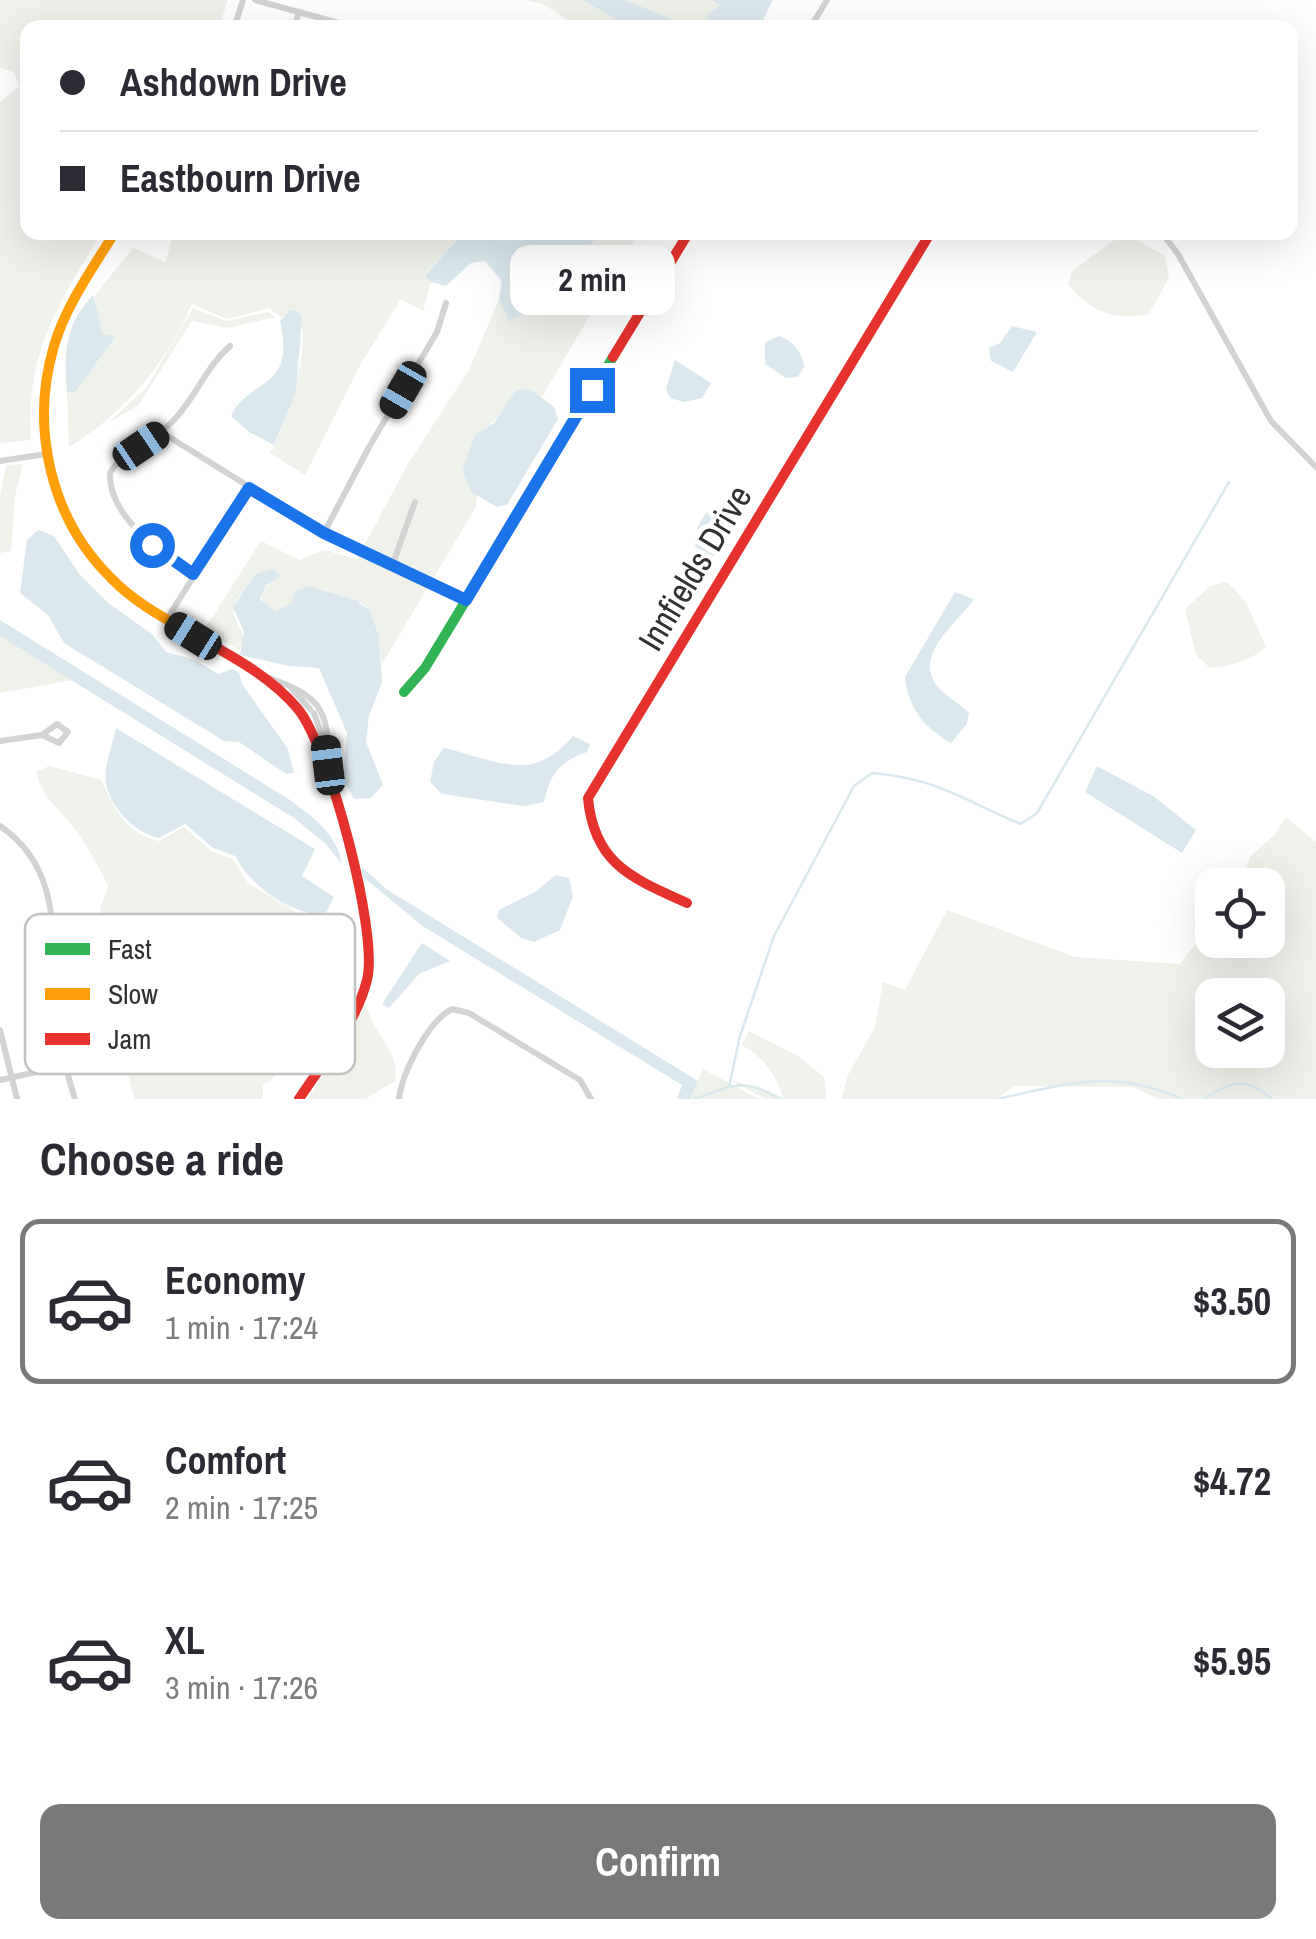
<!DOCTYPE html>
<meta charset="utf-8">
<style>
body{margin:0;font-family:"Archivo Narrow",sans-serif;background:#f2f2f3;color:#2b2b33;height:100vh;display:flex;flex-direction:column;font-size:38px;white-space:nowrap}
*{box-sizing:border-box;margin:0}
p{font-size:32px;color:#7c7c81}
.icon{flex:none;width:55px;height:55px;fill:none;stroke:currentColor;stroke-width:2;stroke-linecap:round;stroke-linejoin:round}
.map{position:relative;height:1099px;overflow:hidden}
.drawer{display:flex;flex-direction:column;background:#fff;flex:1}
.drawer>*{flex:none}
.top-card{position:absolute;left:20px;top:20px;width:1278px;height:220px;border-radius:20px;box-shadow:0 10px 40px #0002;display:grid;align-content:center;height:220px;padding:0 40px;background:#fff}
.tools{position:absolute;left:1195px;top:868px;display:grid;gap:20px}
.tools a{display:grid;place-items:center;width:90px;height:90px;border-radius:20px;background:#fff;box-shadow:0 10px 40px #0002;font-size:50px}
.end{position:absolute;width:45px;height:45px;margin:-22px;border:12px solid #1a73e8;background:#fff;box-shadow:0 0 0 5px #fff}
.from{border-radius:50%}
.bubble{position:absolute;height:70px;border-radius:20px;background:#fff;box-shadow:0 10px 40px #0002;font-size:32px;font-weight:700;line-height:70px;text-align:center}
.car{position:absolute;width:30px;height:60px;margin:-30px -15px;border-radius:12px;box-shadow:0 0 8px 2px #0007;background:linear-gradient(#222 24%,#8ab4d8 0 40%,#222 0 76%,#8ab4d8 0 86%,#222 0)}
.top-card b{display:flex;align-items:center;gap:35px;height:95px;font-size:38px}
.top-card b+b{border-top:2px solid #e1e1e2}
.top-card i{width:25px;height:25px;background:#2b2b33}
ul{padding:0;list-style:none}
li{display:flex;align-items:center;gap:30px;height:165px;margin:0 20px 15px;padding:0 20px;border:5px solid transparent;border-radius:20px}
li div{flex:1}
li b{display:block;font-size:38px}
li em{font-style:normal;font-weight:700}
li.selected{border-color:#797979}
li>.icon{width:90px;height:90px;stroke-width:1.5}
h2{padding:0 40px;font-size:45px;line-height:120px}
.button{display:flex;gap:20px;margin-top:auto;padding:20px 40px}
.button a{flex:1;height:115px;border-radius:20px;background:#797979;color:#fff;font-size:40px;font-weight:700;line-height:115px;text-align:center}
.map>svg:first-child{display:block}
.green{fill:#eff1eb;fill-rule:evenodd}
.water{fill:#dbe9ee}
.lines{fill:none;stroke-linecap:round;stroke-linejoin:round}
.stream{stroke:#dbe9ee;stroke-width:2.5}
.street{stroke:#d3d3d3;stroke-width:6}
.fast{stroke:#30b455;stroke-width:10}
.slow{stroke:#ff9f0a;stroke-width:10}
.jam{stroke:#e5322d;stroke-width:10}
.route{stroke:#1a73e8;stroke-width:12}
.labels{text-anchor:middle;stroke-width:10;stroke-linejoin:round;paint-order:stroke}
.street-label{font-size:35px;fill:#313131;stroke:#fff}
.key{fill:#fff;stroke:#c1c1c1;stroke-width:2.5}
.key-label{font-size:28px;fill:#313131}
</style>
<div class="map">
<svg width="1316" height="1099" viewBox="0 0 1316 1099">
<rect width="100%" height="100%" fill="#fff"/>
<g class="green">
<path d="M 0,0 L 228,0 L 219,27 L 28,28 L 28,232 L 101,233 C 59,304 25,353 31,440 L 0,443 L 0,102 L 20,86 L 13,72 L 0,68 Z"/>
<path d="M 523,0 L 712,0 L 721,4 L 707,17 L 718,27 L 580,28 L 543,4 Z"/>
<path d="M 174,233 L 463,233 L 425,275 L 431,282 L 423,311 L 401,299 L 360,365 L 305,475 L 270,453 C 285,427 319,331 294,310 L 281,317 L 269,308 L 227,319 L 192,304 C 166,364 125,413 69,447 L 67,393 L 75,392 L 116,338 L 103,334 L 96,315 L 95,295 L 133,248 L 165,262 Z"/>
<path d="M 602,233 L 638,233 L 542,397 L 530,389 C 500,416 474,431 462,469 L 477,497 L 476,507 L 382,664 L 379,635 L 369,610 L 362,603 L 308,586 L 295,591 L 292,602 L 279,613 L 264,604 L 261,595 L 276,570 L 255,574 L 235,602 L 233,613 L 244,638 L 239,650 L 204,630 L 261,541 L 299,560 L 324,550 L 357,559 L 409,462 L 469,370 L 499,299 L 509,321 C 540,311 578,256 602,233 Z"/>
<path d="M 1124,233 L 1165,256 L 1169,278 L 1149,314 C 1114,321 1090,312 1068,284 L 1072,271 Z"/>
<path d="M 193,308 L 226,321 L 268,312 L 276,317 L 228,328 L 192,321 L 138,406 L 109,422 L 147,387 Z"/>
<path d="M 23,464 L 15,496 L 11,551 L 0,553 L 0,497 L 6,465 Z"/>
<path d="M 1227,582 L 1246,602 L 1266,647 C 1249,661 1233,666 1210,668 L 1196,655 L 1185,609 L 1210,586 Z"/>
<path d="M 0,636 L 73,680 L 0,693 Z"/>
<path d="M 49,766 L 102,780 C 111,806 129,836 159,841 L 184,827 L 211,851 L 233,859 L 248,883 L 306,918 L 324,918 L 320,927 L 328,932 C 332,965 337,1006 314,1034 C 307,1042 297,1047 290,1055 C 280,1066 278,1078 263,1084 L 263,1099 L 135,1099 L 108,1006 L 114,967 L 134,949 L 116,930 L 105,931 L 100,909 L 108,886 C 98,864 86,844 71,824 C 54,803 44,800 36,772 Z"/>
<path d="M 1286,817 L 1316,842 L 1316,1099 L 1158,1099 L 1133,1087 L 1015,1086 L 996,1099 L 841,1099 L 848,1075 L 875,1027 L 883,982 L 905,990 L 947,910 L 1075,957 L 1180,964 L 1212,922 L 1212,940 L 1268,940 L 1268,885 L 1241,885 L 1250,857 L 1275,834 ZM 1212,995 L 1268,995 L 1268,1050 L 1212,1050 Z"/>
<path d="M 366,1004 C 372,1033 401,1052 395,1081 L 365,1099 L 308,1099 Z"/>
<path d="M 749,1031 L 798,1056 L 824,1077 L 827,1099 L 765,1099 L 730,1080 L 783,1097 C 775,1073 764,1058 742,1045 Z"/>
<path d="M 703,1069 L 759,1099 L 690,1099 Z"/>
</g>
<g class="water">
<path d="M 583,0 L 625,0 L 671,19 L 672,27 L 630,27 Z"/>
<path d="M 712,0 L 773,0 L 759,27 L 718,28 L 706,17 L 720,5 Z"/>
<path d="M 525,233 L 569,238 L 577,233 L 602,233 C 578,256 540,310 509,321 L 499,299 L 502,281 L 485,261 L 471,263 L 446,286 L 431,282 L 425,276 L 463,233 Z"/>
<path d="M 93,295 L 103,334 L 116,337 L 75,392 L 67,393 C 64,355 64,325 93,295 Z"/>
<path d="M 290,310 L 298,311 L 302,318 L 296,392 L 274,445 L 249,432 L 231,416 C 250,376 296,392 280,321 Z"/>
<path d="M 1012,326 L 1037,332 L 1013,372 L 991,361 L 989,348 L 1000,343 Z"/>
<path d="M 779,336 C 793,341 803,352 804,367 L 798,377 L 786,378 L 765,364 L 765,343 Z"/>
<path d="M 675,360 L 711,383 L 702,398 L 684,402 L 670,398 L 666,389 Z"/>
<path d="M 530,389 L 554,407 L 558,419 L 507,505 L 497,507 L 471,492 L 462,469 L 475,435 L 494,423 L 516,390 Z"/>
<path d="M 719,506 L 734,514 L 734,526 L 713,557 L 704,557 L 695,545 C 695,530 703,509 719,506 Z"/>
<path d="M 38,530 L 54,536 L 80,575 L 108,603 L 152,634 L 166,652 L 195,660 L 218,674 L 232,669 L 239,673 L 242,684 L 288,749 L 294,773 L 286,774 L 239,742 L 224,741 L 64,643 L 48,615 L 20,593 L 27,540 Z"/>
<path d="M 274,569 L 281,576 L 266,585 L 260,599 L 276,612 L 292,602 L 295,591 L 308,586 L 355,600 L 369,610 L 379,635 L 382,682 L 369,716 L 366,742 L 383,785 L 371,798 L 354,799 L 343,779 L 347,733 L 319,668 L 289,666 L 240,655 L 244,632 L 233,607 L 255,574 Z"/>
<path d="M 955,592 L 974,599 C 958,623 912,654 938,687 C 947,697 959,703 969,713 L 967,724 L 951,743 C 925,728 908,709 905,677 Z"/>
<path d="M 0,620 L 290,800 C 314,818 336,833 342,864 L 325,843 L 294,818 L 0,636 Z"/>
<path d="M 116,728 L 315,849 L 302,876 L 334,897 L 325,915 C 291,915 250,886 235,856 L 213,848 L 185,824 L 159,838 C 136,834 109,807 106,783 C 103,768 113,743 116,728 Z"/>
<path d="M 573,736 L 590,744 L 587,752 C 559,762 550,774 544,802 L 524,806 L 442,794 L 430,782 L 434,762 L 444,748 C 497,760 532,785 573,736 Z"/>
<path d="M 1097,766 L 1153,796 L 1196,830 L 1182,853 L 1085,792 Z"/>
<path d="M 361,866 L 386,889 L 698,1081 L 690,1099 L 677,1099 L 682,1085 L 424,927 L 363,877 Z"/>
<path d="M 556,875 L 569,878 L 573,896 L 560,930 L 534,942 L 521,938 L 497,918 L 499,910 L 535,892 Z"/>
<path d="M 422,943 L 450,961 L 419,974 L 389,1008 L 382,1004 Z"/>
</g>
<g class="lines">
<g class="stream">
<path d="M 729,1087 L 740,1036 L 774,936 L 854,786 L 872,773 C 940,779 962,800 1021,824 L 1037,813 L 1229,482"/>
<path d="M 694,1099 C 733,1086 742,1076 780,1099"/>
<path d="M 997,1099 C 1066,1084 1114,1068 1182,1099"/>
<path d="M 1204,1099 C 1231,1081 1246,1076 1272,1099"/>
</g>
<g class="street">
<path d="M 255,0 L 339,23 L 386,28"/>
<path d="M 234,28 L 243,0"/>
<path d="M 294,28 L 299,12"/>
<path d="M 810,28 L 827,0"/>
<path d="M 1161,232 L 1178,254 L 1271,421 L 1316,467"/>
<path d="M 161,432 L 324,533 L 466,600"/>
<path d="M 0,461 L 46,454"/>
<path d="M 324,533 L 369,447 L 437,332 L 446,303"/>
<path d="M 392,566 L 415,502"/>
<path d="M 193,574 C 161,553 108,516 110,473 C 123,449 154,441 172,422 C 195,399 205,368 230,346"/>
<path d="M 167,619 L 249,488"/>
<path d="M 269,678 C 317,695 329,707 328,759"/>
<path d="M 292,689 L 310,709"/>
<path d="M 314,713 L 325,744"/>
<path d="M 0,741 L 42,735 L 57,724 L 68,732 L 59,743 L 42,735"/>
<path d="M 0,826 C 65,870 50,942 57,1009 C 60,1040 65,1069 75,1099"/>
<path d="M 0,1030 L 17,1099"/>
<path d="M 0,1080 L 64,1066"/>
<path d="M 399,1099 C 402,1073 428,1021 452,1009 L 469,1013 L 580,1080 L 591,1099"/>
</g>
<path class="fast" d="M 404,692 L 425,668 L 613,357"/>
<path class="slow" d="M 115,232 C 93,268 66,305 54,346 C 30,427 50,518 111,578 C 136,604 168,620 199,638"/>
<g class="jam">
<path d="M 613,357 L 689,232"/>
<path d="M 199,638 C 234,657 272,678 298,709 C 329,747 379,933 367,980 C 356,1024 323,1062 299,1099"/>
<path d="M 687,903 C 632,878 594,864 588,798 L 931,232"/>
</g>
</g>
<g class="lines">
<path class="route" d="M 152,545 L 193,574 L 249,488 L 324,533 L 466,600 L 592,390"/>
</g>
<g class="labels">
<g class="street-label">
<text transform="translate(695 568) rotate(-59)" y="12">Innfields Drive</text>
</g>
</g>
<rect x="25" y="914" width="330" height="160" rx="15" class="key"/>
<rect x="45" y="943" width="45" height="12" fill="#30b455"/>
<rect x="45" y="988" width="45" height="12" fill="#ff9f0a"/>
<rect x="45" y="1033" width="45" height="12" fill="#e5322d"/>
<g class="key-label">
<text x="108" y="959">Fast</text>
<text x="108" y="1004">Slow</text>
<text x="108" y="1049">Jam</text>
</g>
</svg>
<div class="tools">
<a><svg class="icon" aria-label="locate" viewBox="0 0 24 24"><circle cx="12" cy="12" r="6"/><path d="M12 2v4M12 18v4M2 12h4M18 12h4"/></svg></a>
<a><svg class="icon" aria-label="layers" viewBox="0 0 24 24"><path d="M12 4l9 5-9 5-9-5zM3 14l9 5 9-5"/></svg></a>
</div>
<i class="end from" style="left:152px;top:545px"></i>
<i class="end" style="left:592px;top:390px"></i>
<div class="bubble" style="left:510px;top:245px;width:165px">2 min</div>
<i class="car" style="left:403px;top:390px;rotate:210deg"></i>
<i class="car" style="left:141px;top:446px;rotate:56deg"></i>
<i class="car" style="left:193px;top:636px;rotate:302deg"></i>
<i class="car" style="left:328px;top:765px;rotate:353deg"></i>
<div class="top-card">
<b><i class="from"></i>Ashdown Drive</b>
<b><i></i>Eastbourn Drive</b>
</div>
</div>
<section class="drawer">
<h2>Choose a ride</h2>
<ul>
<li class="selected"><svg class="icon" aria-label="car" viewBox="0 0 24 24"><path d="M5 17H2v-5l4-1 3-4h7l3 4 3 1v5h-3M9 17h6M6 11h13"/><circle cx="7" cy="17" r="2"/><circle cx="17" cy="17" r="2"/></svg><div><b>Economy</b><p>1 min · 17:24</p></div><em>$3.50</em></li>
<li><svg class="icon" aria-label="car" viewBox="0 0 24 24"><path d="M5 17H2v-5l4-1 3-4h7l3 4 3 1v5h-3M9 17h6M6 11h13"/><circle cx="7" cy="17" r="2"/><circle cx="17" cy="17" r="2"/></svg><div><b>Comfort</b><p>2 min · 17:25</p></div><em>$4.72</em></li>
<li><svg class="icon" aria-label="car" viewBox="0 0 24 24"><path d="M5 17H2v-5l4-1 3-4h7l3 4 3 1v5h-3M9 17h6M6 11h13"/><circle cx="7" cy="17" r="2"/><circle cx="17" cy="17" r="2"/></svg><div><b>XL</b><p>3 min · 17:26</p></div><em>$5.95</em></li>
</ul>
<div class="button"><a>Confirm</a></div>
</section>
